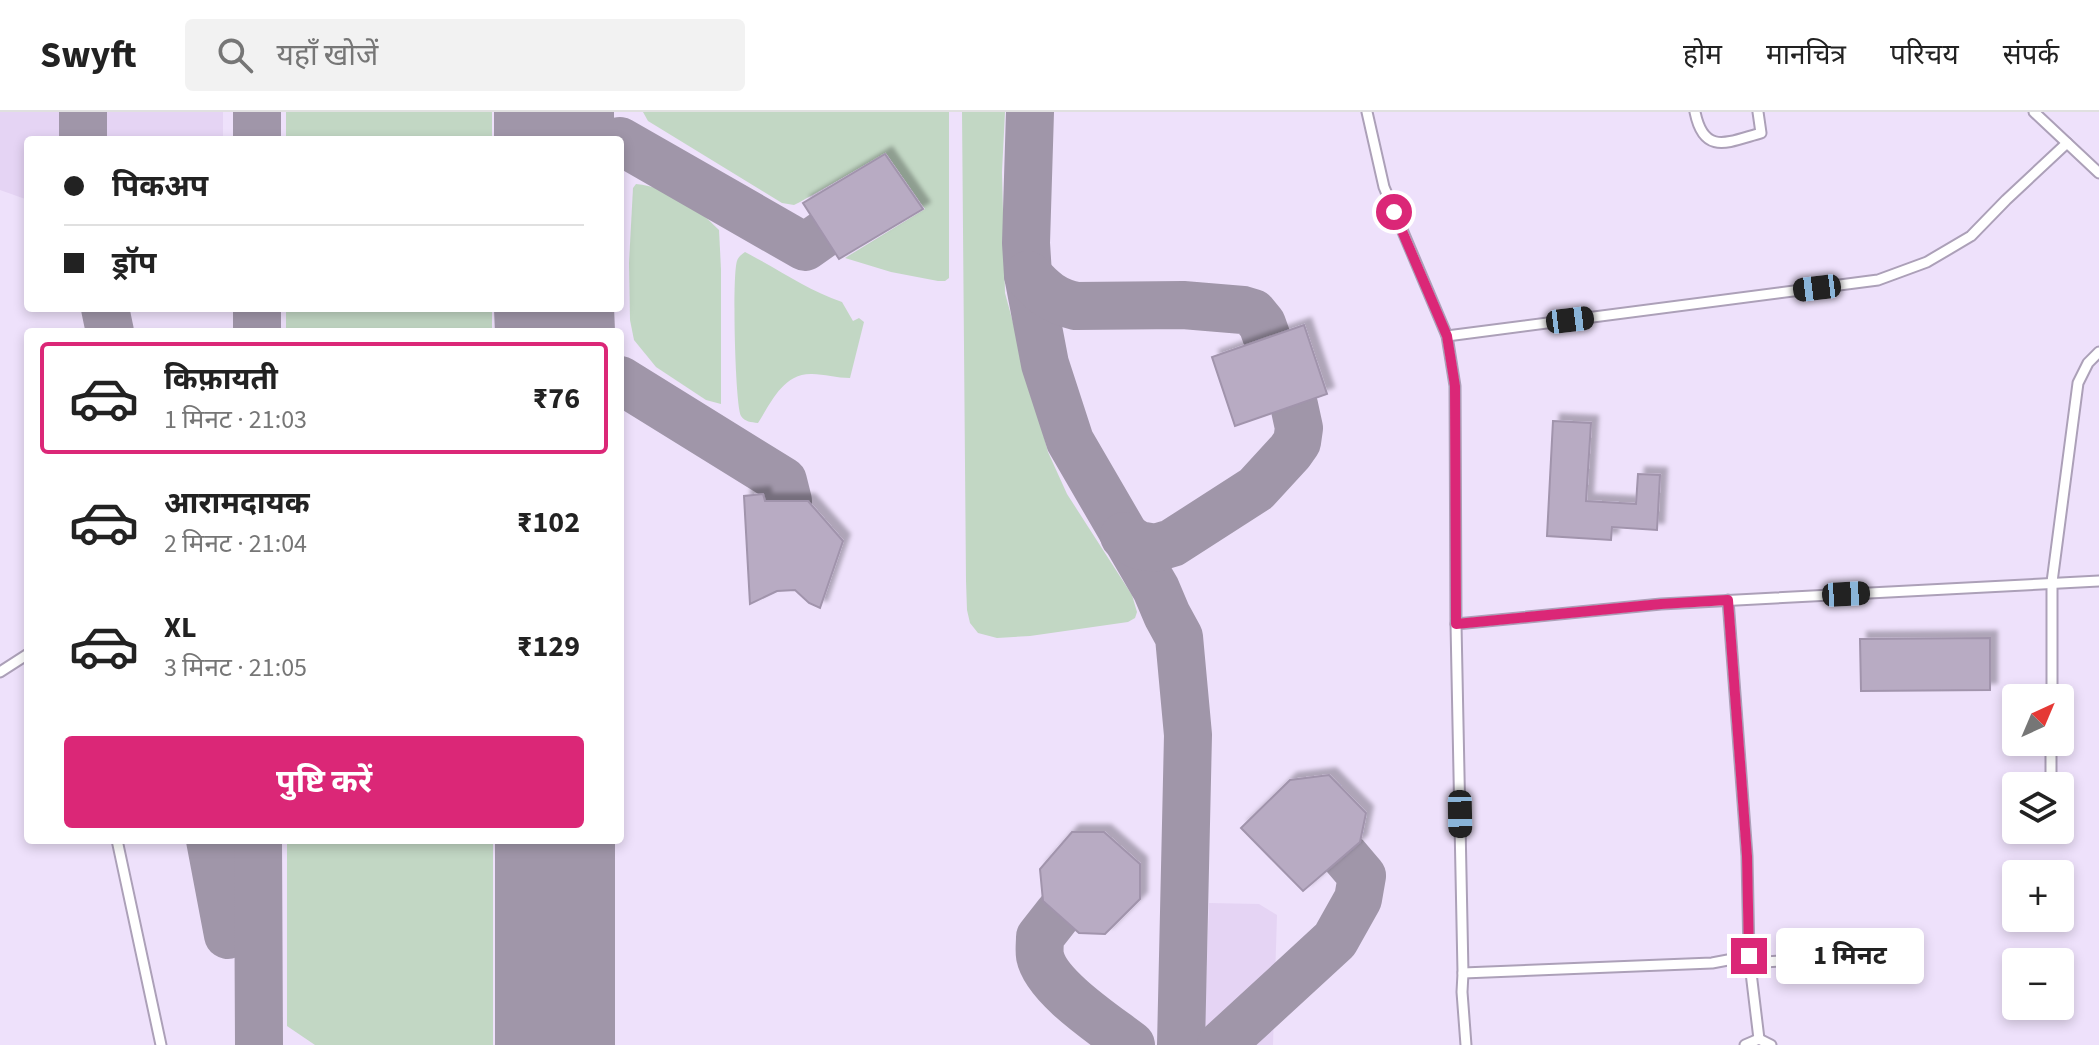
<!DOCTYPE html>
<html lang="hi">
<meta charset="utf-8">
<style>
body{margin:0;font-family:"Source Sans 3","Noto Sans Devanagari",sans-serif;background:#f2f2f2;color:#222;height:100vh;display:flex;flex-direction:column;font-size:30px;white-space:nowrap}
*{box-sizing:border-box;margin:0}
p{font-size:26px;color:#767676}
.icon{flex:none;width:44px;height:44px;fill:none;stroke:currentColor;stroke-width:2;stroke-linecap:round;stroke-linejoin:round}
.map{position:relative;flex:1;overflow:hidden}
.drawer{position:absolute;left:24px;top:216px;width:600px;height:516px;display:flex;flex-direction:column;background:#fff;border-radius:8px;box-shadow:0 4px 12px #0003}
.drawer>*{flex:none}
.banner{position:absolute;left:24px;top:24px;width:600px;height:176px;border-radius:8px;box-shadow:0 4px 12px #0003;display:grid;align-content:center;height:176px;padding:0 40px;background:#fff}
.needle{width:52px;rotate:44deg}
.buttons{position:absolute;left:2002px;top:572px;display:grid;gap:16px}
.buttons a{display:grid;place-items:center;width:72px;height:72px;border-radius:8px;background:#fff;box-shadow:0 4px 12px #0003;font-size:40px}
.end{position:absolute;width:36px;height:36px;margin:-18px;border:10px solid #db2777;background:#fff;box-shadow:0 0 0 4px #fff}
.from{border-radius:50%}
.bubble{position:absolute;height:56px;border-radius:8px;background:#fff;box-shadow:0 4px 12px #0003;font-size:26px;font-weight:700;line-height:56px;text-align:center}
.car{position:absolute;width:24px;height:48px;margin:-24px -12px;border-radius:10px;box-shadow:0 0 6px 2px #0007;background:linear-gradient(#222 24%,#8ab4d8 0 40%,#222 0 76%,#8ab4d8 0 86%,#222 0)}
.banner b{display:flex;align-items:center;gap:28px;height:76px;font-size:30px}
.banner b+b{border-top:2px solid #e0e0e0}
.banner i{width:20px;height:20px;background:#222}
ul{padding:14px 0 0;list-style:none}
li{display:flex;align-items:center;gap:24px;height:112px;margin:0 16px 12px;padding:0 24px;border:4px solid transparent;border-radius:8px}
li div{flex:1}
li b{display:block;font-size:30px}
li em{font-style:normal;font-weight:700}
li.selected{border-color:#db2777}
li>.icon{width:72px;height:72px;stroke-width:1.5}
.primary-button{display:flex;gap:16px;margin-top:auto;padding:16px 40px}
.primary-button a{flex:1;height:92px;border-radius:8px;background:#db2777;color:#fff;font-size:32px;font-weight:700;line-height:92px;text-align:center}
header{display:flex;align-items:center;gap:48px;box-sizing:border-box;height:112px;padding:0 40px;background:#fff;border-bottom:2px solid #e0e0e0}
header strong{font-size:38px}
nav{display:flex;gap:44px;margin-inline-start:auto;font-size:28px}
.search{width:560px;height:72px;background:#f2f2f2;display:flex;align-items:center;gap:20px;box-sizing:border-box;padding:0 28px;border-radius:8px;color:#767676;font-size:30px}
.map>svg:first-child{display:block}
.built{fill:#e5d4f4}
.green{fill:#c2d7c4}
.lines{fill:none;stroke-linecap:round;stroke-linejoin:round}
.taxiway{stroke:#a096a9;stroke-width:48}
.runway{stroke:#a096a9;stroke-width:120}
.building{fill:#b8abc3;stroke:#a194ac;stroke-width:2;filter:url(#shadow)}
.lane-casing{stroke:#aca0b8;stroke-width:13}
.lane{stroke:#fff;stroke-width:9}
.route{stroke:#db2777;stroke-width:10}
</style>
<header>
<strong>Swyft</strong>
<div class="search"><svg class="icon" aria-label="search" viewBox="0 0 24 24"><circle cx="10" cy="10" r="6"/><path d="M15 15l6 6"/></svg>यहाँ खोजें</div>
<nav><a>होम</a><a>मानचित्र</a><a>परिचय</a><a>संपर्क</a></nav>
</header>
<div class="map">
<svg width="2099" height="933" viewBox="0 0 2099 933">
<defs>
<filter id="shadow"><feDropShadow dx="7" dy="-7" stdDeviation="2" flood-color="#0004"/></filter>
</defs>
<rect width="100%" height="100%" fill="#eee1fb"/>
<g class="built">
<path d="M 0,0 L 223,0 L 223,28 L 28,28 L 28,88 L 0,78 Z"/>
<path d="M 1209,791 L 1259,792 L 1277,803 L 1273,933 L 1204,933 Z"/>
</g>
<g class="green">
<rect x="286" y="0" width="206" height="28"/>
<path d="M 643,0 L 949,0 L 949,166 L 945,169 L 938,169 L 891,160 L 845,146 L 925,97 L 886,41 L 800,90 L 794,93 L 782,91 L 648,9 Z"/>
<path d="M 962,0 L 1005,0 L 1002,60 L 1005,181 L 1048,340 L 1067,382 L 1132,483 L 1137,500 L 1135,506 L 1128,510 L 1030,524 L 997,526 L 978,521 L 970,511 L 967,498 L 966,469 Z"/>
<path d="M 636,72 C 669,75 697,96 719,118 L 721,157 L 721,292 L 706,288 L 656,255 L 634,228 L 630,208 L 629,151 L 633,76 Z"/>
<path d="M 745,140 C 778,157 807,178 842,190 L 853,209 L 859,206 L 864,210 L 850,266 C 837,266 824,262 812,262 C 783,261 771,291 758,311 C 751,310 745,310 741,304 C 735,292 732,163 737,149 C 738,145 741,143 745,140 Z"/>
<rect x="286" y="196" width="206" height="24"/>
<path d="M 287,728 L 493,728 L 493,933 L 315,933 L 287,914 Z"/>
</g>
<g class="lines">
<g class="taxiway">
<path d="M 257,0 L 257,28"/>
<path d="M 1030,0 L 1026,131 L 1028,163 L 1045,252 L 1070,329 L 1156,477 L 1167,503 L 1179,525 L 1188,623 L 1181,933"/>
<path d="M 83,28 L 83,0"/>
<path d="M 620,29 L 805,135 L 822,123"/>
<path d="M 1028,163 C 1043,180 1054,189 1076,194 L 1183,193 L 1243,198 L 1253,201 L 1262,212 L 1267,226"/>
<path d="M 105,196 L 110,220"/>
<path d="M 257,196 L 257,220"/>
<path d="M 620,268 L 783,369 L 788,389"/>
<path d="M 1124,424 L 1138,433 L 1155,436 L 1172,431 L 1256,377 L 1290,340 L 1297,330 L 1299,316 L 1294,293"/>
<path d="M 210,728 L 228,823"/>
<path d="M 258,728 L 259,933"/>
<path d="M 1058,802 L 1040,825 C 1040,831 1039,838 1040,844 C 1046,875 1105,913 1131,933"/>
<path d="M 1221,933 L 1335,828 L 1358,787 L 1362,764 L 1345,744"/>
</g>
<g class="runway">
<path d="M 554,0 L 554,28"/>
<path d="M 554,196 L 555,220"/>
<path d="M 555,728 L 555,933"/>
</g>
</g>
<g class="building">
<path d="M 885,42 L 923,97 L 839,147 L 803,91 Z"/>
<path d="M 1304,213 L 1327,282 L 1235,314 L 1212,245 Z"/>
<path d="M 1553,309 L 1591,311 L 1586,389 L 1636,392 L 1638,362 L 1660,363 L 1657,418 L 1612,415 L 1611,428 L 1547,424 Z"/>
<path d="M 763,382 L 765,389 L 808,389 L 843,429 L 820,496 L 809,491 L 795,478 L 777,479 L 750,492 L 744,384 Z"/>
<path d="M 1990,526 L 1990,578 L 1861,579 L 1860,527 Z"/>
<path d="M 1329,663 L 1366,701 L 1360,730 L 1303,779 L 1241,716 L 1290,668 Z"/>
<path d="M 1072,720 L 1104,720 L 1140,752 L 1140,787 L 1105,822 L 1079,821 L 1043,789 L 1040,757 Z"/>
</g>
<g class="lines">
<defs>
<g id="lane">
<path d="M 1367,0 L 1384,75 L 1447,224 L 1455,274 L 1456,512 L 1463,861 L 1462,880 L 1466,933"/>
<path d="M 1695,0 C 1704,44 1728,30 1761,21 L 1758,0"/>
<path d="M 2034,0 L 2099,61"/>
<path d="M 1447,224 L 1878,168 L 1927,150 L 1971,124 L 2006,88 L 2067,31"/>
<path d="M 1728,488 L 1747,744 L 1749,844 L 1759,927"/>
<path d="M 1456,512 L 1661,492 L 2099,469"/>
<path d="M 0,560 L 28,542"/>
<path d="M 2052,586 L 2052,470 L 2078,271 L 2088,251 L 2099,240"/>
<path d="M 2051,674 L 2051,630"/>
<path d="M 117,728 L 161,933"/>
<path d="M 1750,851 L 1866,843"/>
<path d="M 1463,861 L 1712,851 L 1749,844"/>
<path d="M 1745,933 L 1759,927 L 1771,933"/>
</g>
</defs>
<use href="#lane" class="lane-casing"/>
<use href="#lane" class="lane"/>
</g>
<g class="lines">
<path class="route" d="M 1394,100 L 1447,224 L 1455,274 L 1456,512 L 1661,492 L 1728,488 L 1747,744 L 1749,844"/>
</g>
</svg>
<div class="buttons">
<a><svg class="needle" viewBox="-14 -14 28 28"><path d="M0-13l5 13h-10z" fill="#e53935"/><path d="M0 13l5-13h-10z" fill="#767676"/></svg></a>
<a><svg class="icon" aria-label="layers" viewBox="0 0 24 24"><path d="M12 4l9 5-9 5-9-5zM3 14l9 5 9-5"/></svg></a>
<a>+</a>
<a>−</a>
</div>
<i class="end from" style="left:1394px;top:100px"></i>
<i class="end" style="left:1749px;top:844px"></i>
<div class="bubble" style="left:1776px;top:816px;width:148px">1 मिनट</div>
<i class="car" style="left:1817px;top:176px;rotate:263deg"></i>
<i class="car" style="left:1570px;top:208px;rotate:83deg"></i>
<i class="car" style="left:1846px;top:482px;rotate:87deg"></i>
<i class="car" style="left:1460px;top:702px;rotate:179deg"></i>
<div class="banner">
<b><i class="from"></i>पिकअप</b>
<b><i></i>ड्रॉप</b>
</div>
<section class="drawer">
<ul>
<li class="selected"><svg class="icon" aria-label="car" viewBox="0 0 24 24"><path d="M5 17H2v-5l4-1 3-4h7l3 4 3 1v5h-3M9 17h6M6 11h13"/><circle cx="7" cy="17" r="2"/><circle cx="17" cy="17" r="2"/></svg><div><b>किफ़ायती</b><p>1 मिनट · 21:03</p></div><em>₹76</em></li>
<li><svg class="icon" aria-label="car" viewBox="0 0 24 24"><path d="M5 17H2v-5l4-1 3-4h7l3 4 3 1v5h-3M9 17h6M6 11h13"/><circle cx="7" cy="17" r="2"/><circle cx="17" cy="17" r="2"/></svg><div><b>आरामदायक</b><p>2 मिनट · 21:04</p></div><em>₹102</em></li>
<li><svg class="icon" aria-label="car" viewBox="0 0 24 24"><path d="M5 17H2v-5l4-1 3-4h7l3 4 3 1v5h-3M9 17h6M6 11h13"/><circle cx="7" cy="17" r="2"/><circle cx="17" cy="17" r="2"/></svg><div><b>XL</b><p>3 मिनट · 21:05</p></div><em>₹129</em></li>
</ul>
<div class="primary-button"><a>पुष्टि करें</a></div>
</section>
</div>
